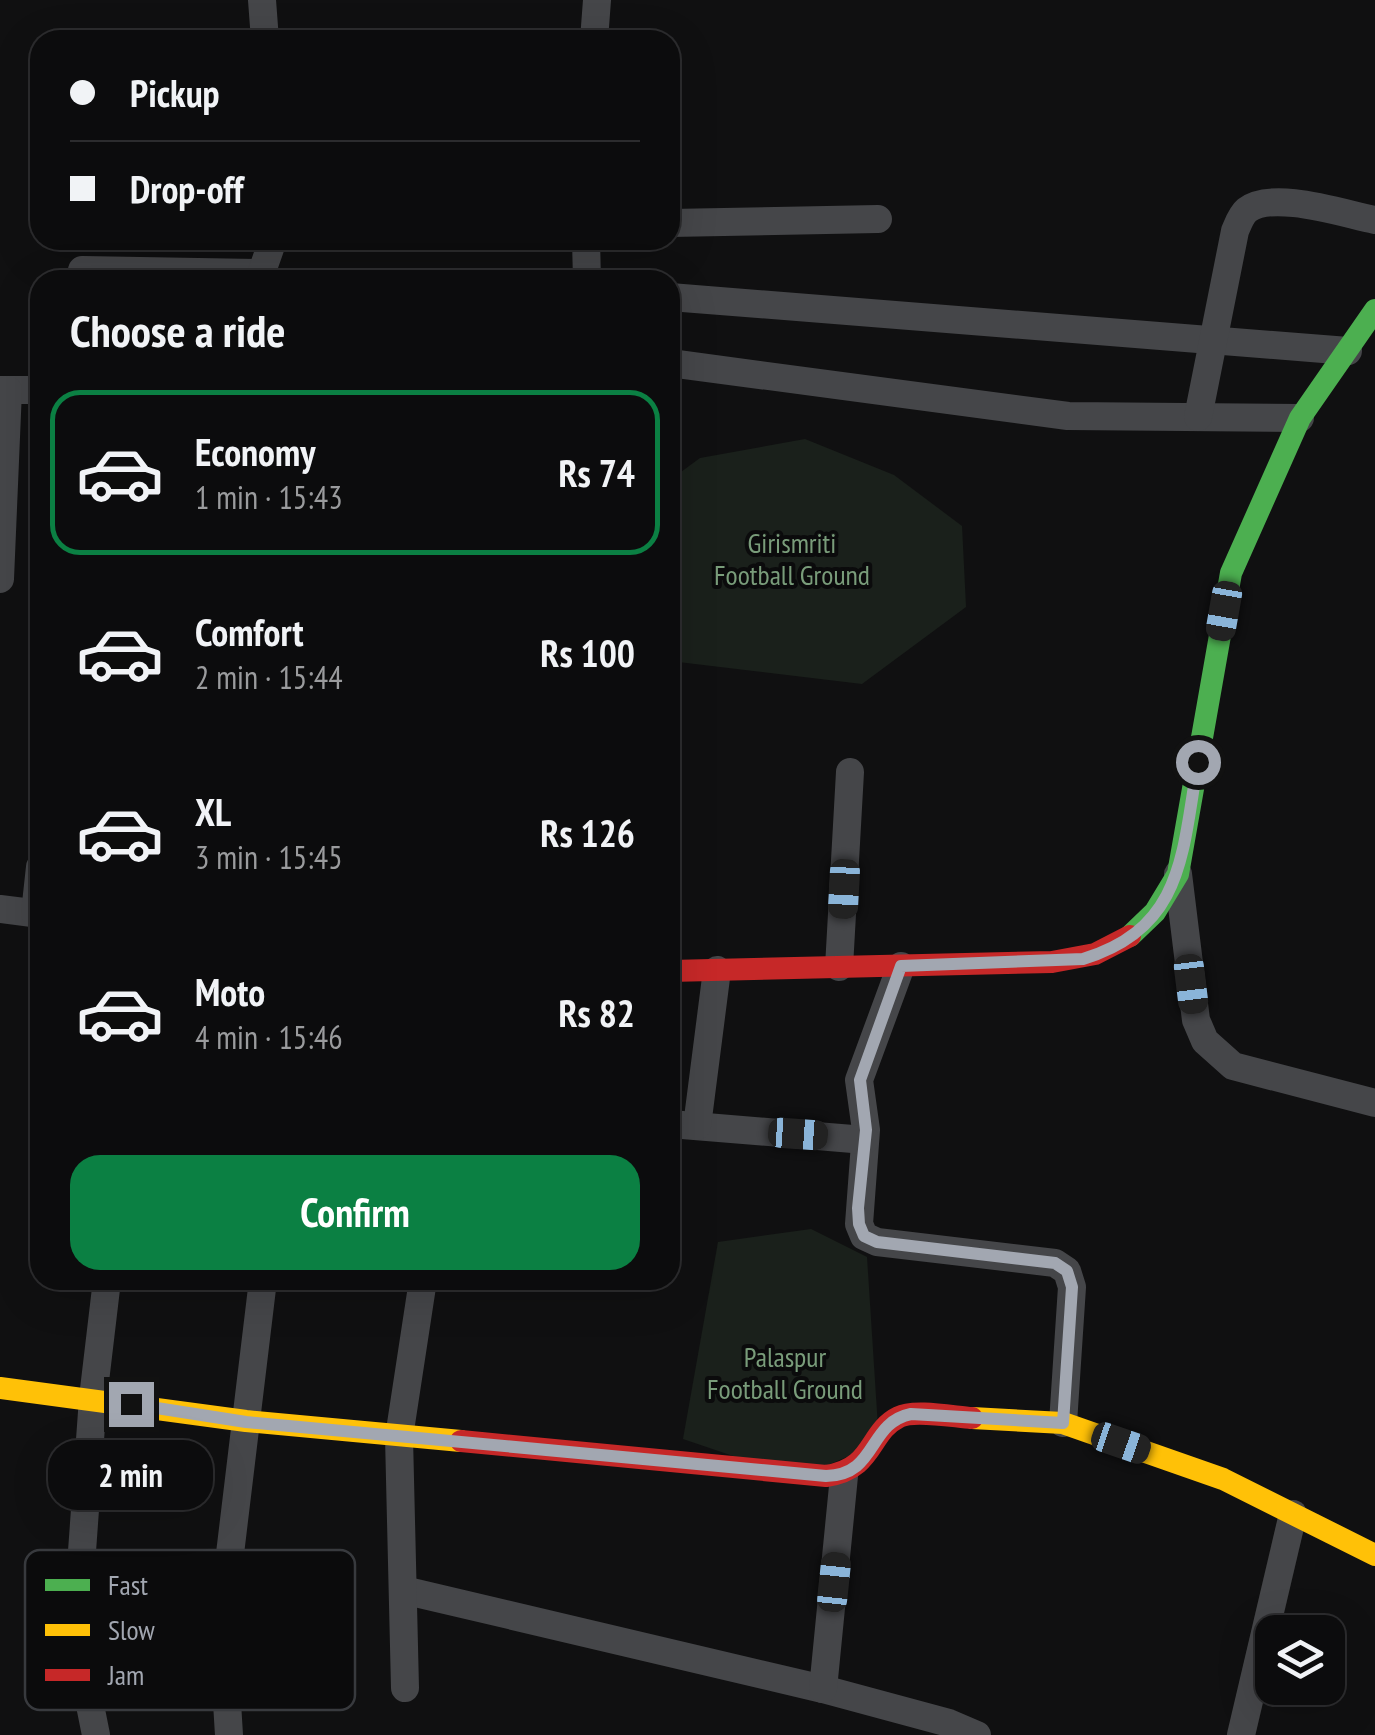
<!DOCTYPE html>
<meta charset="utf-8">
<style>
body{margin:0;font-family:"PT Sans Narrow",sans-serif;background:#1a1a1b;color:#f1f3f6;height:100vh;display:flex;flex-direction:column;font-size:38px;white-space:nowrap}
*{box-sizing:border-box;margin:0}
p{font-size:32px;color:#9a9b9d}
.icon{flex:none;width:55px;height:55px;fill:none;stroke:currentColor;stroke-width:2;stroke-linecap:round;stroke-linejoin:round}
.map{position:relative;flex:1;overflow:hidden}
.panel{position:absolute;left:30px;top:270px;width:650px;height:1020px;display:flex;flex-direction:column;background:#0c0c0d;border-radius:30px;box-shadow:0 10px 40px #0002,0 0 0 2px #2c2c2e}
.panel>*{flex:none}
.banner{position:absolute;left:30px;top:30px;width:650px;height:220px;border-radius:30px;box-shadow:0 10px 40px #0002,0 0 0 2px #2c2c2e;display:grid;align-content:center;height:220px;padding:0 40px;background:#0c0c0d}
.buttons{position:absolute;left:1255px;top:1615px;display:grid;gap:20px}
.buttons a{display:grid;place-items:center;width:90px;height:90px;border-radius:20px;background:#0c0c0d;box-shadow:0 10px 40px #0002,0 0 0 2px #2c2c2e;font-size:50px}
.end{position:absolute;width:45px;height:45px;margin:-22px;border:12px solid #a2a7b1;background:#111;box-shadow:0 0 0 5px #111}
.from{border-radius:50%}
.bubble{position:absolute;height:70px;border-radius:30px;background:#0c0c0d;box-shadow:0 10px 40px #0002,0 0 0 2px #2c2c2e;font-size:32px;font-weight:800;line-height:70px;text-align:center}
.car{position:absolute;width:30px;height:60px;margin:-30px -15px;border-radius:12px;box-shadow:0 0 8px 2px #0007;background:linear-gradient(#222 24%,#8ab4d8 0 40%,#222 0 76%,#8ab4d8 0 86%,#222 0)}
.banner b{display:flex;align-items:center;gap:35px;height:95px;font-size:38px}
.banner b+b{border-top:2px solid #2c2c2e}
.banner i{width:25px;height:25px;background:#f1f3f6}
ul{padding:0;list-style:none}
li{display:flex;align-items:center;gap:30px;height:165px;margin:0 20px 15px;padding:0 20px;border:5px solid transparent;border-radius:30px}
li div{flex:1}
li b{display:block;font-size:38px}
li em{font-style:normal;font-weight:800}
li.current{border-color:#0b8043}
li>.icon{width:90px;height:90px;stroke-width:1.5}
h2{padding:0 40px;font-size:45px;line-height:120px}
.button{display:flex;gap:20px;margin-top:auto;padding:20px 40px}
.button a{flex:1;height:115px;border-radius:30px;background:#0b8043;color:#fff;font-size:40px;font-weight:800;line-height:115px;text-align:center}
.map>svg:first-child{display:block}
.green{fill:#1a201b}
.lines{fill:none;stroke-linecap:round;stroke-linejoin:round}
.street{stroke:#454649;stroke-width:28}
.fast{stroke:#4caf50;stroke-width:22}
.slow{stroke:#ffc107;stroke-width:22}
.jam{stroke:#c62828;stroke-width:22}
.route{stroke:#a2a7b1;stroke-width:12}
.labels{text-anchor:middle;stroke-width:8;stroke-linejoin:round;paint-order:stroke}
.park-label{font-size:28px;fill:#799c7a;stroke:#0b0b0c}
.key{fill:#0b0b0c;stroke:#383a3e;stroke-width:2.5}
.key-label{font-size:28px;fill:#a2a7b1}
</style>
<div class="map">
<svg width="1375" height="1735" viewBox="0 0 1375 1735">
<rect width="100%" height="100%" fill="#101011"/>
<g class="green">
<path d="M 805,439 L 894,475 L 962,526 L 966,607 L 862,684 L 670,661 L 670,480 L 700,458 Z"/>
<path d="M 811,1229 L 867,1257 L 879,1443 L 798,1478 L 683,1439 L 718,1242 Z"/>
</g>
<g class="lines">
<g class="street">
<path d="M 262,0 L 265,40"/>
<path d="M 594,40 L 597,0"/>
<path d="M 670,223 L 878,219"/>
<path d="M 586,240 L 587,280"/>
<path d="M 82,270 L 262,273"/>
<path d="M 259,280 L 273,240"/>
<path d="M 670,297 L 1348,351"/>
<path d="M 670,363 L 1068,416 L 1300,418"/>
<path d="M 0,390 L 40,390"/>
<path d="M 1198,417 L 1235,231 C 1238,224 1241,215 1247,210 C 1273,190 1344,214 1375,220"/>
<path d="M 0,579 L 8,390"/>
<path d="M 1178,874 L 1196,1020 L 1205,1041 L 1233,1066 L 1375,1103"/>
<path d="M 0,909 L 40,914"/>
<path d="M 35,913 L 40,867"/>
<path d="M 901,966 L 859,1080 L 866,1130 L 859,1224 L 864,1236 L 877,1242 L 1055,1263 L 1067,1271 L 1072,1287 L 1063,1423"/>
<path d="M 839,967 L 850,772"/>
<path d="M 670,1124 L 865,1140"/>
<path d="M 697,1126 L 717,970"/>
<path d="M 403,1590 L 823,1689 L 949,1723 L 977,1735"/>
<path d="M 405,1688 L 399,1437 L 423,1280"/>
<path d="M 823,1689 L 844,1476"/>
<path d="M 96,1735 L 76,1635 L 93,1398 L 107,1280"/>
<path d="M 229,1735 L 222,1620 L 263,1280"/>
<path d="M 1241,1735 L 1293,1514"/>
</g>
<path class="fast" d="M 1130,936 L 1155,912 L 1178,874 L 1231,573 L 1300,418 L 1375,310"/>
<g class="slow">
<path d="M 0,1388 L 246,1421 L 461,1441"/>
<path d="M 972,1418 L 1063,1423 L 1223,1479 L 1375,1555"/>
</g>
<g class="jam">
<path d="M 670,971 L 1052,962 L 1095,954 L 1130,936"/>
<path d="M 461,1441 L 826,1476 C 875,1469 868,1432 899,1417 C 914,1409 955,1417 972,1418"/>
</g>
</g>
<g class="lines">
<path class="route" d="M 131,1404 L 246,1422 L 826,1476 C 878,1475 867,1423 911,1414 L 1063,1423 L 1072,1287 L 1067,1271 L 1055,1263 L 877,1242 L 864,1236 L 859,1224 L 858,1208 L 866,1130 L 860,1080 L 901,966 L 1083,959 C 1185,928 1182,851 1198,762"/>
</g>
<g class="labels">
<g class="park-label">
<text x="792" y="553">Girismriti<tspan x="792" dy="32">Football Ground</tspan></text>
<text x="785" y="1367">Palaspur<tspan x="785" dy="32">Football Ground</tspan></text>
</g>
</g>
<rect x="25" y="1550" width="330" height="160" rx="15" class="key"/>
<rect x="45" y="1579" width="45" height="12" fill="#4caf50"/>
<rect x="45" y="1624" width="45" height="12" fill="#ffc107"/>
<rect x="45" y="1669" width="45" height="12" fill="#c62828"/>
<g class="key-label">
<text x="108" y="1595">Fast</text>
<text x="108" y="1640">Slow</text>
<text x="108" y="1685">Jam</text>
</g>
</svg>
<div class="buttons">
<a><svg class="icon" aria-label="layers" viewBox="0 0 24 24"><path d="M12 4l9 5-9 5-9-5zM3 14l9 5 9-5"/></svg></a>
</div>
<i class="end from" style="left:1198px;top:762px"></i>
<i class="end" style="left:131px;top:1404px"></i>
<div class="bubble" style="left:48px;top:1440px;width:165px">2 min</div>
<i class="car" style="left:1224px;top:611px;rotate:190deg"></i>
<i class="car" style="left:844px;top:889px;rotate:183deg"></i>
<i class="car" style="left:1191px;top:984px;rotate:173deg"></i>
<i class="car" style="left:798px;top:1134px;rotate:94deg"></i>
<i class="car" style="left:1121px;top:1443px;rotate:109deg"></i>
<i class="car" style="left:834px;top:1582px;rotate:6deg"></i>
<div class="banner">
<b><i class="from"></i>Pickup</b>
<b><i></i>Drop-off</b>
</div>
<section class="panel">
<h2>Choose a ride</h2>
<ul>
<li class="current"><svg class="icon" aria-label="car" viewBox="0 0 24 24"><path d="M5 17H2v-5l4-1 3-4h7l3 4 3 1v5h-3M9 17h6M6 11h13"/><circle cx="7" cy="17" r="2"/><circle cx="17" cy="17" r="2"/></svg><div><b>Economy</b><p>1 min · 15:43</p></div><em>Rs 74</em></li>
<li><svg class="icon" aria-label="car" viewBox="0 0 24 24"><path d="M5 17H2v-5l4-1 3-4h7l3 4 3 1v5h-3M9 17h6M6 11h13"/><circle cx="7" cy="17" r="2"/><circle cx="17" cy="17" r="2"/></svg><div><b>Comfort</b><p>2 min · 15:44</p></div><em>Rs 100</em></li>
<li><svg class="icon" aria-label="car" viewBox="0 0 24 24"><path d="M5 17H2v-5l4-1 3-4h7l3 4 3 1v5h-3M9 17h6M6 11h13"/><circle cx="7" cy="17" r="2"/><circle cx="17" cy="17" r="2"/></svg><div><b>XL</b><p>3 min · 15:45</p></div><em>Rs 126</em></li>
<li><svg class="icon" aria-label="car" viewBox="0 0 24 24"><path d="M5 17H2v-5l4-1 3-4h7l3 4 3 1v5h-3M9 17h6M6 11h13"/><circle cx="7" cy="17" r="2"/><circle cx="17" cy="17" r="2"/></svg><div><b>Moto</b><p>4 min · 15:46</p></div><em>Rs 82</em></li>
</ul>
<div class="button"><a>Confirm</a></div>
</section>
</div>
